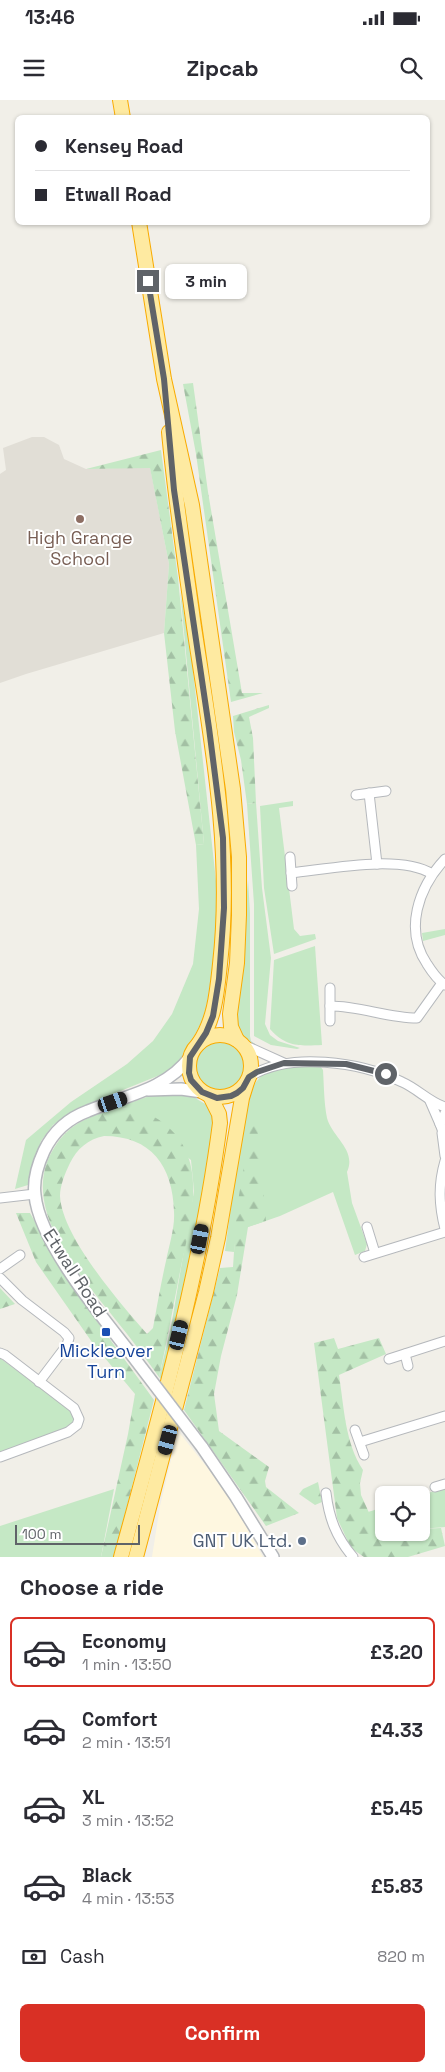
<!DOCTYPE html>
<meta charset="utf-8">
<style>
body{margin:0;font-family:"Space Grotesk",sans-serif;background:#f2f2f3;color:#2b2b33;height:100vh;display:flex;flex-direction:column;font-size:19px;white-space:nowrap}
*{box-sizing:border-box;margin:0}
p{font-size:16px;color:#7c7c81}
.icon{flex:none;width:28px;height:28px;fill:none;stroke:currentColor;stroke-width:2;stroke-linecap:round;stroke-linejoin:round}
.map{position:relative;height:1457px;overflow:hidden}
.drawer{display:flex;flex-direction:column;background:#fff;flex:1}
.drawer>*{flex:none}
.banner{position:absolute;left:15px;top:15px;width:415px;height:110px;border-radius:8px;box-shadow:0 1px 4px #0004;display:grid;align-content:center;height:110px;padding:0 20px;background:#fff}
.tools{position:absolute;left:375px;top:1386px;display:grid;gap:10px}
.tools a{display:grid;place-items:center;width:55px;height:55px;border-radius:8px;background:#fff;box-shadow:0 1px 4px #0004;font-size:25px}
.scale{position:absolute;left:15px;bottom:12px;width:125px;box-sizing:border-box;padding-left:5px;border:2px solid #5f6368;border-top:0;font-size:14px;line-height:18px;white-space:nowrap;color:#5f6368;-webkit-text-stroke:4px #fff;paint-order:stroke}
.end{position:absolute;width:22px;height:22px;margin:-11px;border:6px solid #5f6368;background:#fff;box-shadow:0 0 0 2px #fff}
.from{border-radius:50%}
.bubble{position:absolute;height:35px;border-radius:8px;background:#fff;box-shadow:0 1px 4px #0004;font-size:16px;font-weight:600;line-height:35px;text-align:center}
.car{position:absolute;width:15px;height:30px;margin:-15px -8px;border-radius:6px;box-shadow:0 0 4px 1px #0007;background:linear-gradient(#222 24%,#8ab4d8 0 40%,#222 0 76%,#8ab4d8 0 86%,#222 0)}
.banner b{display:flex;align-items:center;gap:18px;height:48px;font-size:19px}
.banner b+b{border-top:1px solid #e1e1e2}
.banner i{width:12px;height:12px;background:#2b2b33}
ul{padding:0;list-style:none}
li{display:flex;align-items:center;gap:15px;height:70px;margin:0 10px 8px;padding:0 10px;border:2px solid transparent;border-radius:8px}
li div{flex:1}
li b{display:block;font-size:19px}
li em{font-style:normal;font-weight:600}
li.current{border-color:#d93025}
li>.icon{width:45px;height:45px;stroke-width:1.5}
h2{padding:0 20px;font-size:22px;line-height:60px}
.pay{display:flex;align-items:center;gap:12px;height:55px;padding:0 20px;font-size:19px}
.pay p{margin-inline-start:auto}
.button{display:flex;gap:10px;margin-top:auto;padding:10px 20px}
.button a{flex:1;height:58px;border-radius:8px;background:#d93025;color:#fff;font-size:20px;font-weight:600;line-height:58px;text-align:center}
.status{display:flex;justify-content:space-between;align-items:center;height:35px;padding:0 25px;background:#fff;direction:ltr}
.status svg{height:14px;fill:currentColor}
header{display:flex;justify-content:space-between;align-items:center;height:65px;padding:0 20px;background:#fff;font-size:22px;font-weight:600}
.map>svg:first-child{display:block}
.commercial{fill:#fef7e0}
.education{fill:#e1ded6}
.green{fill:#c5e8c5}
.forest{fill:url(#forest-firs);fill-rule:evenodd}
.lines{fill:none;stroke-linecap:round;stroke-linejoin:round}
.minor-casing{stroke:#b5b8bc;stroke-width:11}
.tertiary-casing{stroke:#b5b8bc;stroke-width:14}
.trunk-casing{stroke:#f9ab00;stroke-width:16}
.minor{stroke:#fff;stroke-width:9}
.tertiary{stroke:#fff;stroke-width:11}
.trunk{stroke:#feeaa1;stroke-width:14}
.tertiary-bridge-casing{stroke:#b5b8bc;stroke-width:14;stroke-linecap:butt}
.tertiary-bridge{stroke:#fff;stroke-width:11}
.route{stroke:#5f6368;stroke-width:6}
.education-dot{fill:#8d6e63;stroke:#fff;stroke-width:2}
.transit-dot{fill:#1a4fb4;stroke:#fff;stroke-width:2}
.service-dot{fill:#5c6f8a;stroke:#fff;stroke-width:2}
.labels{text-anchor:middle;stroke-width:4;stroke-linejoin:round;paint-order:stroke}
.education-label{font-size:18px;fill:#785e54;stroke:#fff}
.street-label{font-size:18px;fill:#5f6368;stroke:#fff}
.transit-label{font-size:18px;fill:#164399;stroke:#fff}
.service-label{font-size:18px;fill:#4e5e75;stroke:#fff;text-anchor:end}
</style>
<div class="status"><b>13:46</b><svg viewBox="0 0 49 12"><path d="M0 12V9h3v3zM5 12V6h3v6zM10 12V3h3v9zM15 12V0h3v12zM26 1h20v11H26zM47 4h2v5h-2z"/></svg></div>
<header><svg class="icon" aria-label="menu" viewBox="0 0 24 24"><path d="M4 6h16M4 12h16M4 18h16"/></svg>Zipcab<svg class="icon" aria-label="search" viewBox="0 0 24 24"><circle cx="10" cy="10" r="6"/><path d="M15 15l6 6"/></svg></header>
<div class="map">
<svg width="445" height="1457" viewBox="0 0 445 1457">
<defs>
<pattern id="forest-firs" width="22" height="20" patternUnits="userSpaceOnUse" patternTransform="scale(1.25)"><rect width="22" height="20" fill="#c5e8c5"/><path d="M5 1l3.5 6h-7zM16 11l3.5 6h-7z" fill="#a3c0a4"/></pattern>
</defs>
<rect width="100%" height="100%" fill="#f1efe8"/>
<path class="commercial" d="M 178,1331 L 226,1391 L 263,1457 L 152,1457 L 160,1406 Z"/>
<path class="education" d="M 32,337 L 44,337 L 59,345 L 64,359 L 86,369 L 150,367 L 169,464 L 164,533 L 26,574 L 0,583 L 0,374 L 6,370 L 3,348 Z"/>
<g class="green">
<path d="M 180,490 L 191,552 L 216,781 L 216,834 L 211,879 L 205,914 L 197,931 L 179,961 L 165,973 L 76,1009 L 53,1025 L 41,1041 L 28,1085 L 15,1089 L 26,1040 L 71,1002 L 127,964 L 153,941 L 172,914 L 193,864 L 199,809 L 196,745 L 204,744 Z"/>
<path d="M 293,701 L 293,706 L 279,708 L 294,829 L 300,836 L 315,834 L 316,839 L 274,854 L 264,788 L 260,706 Z"/>
<path d="M 256,703 L 262,788 L 271,858 L 265,924 L 270,935 L 278,941 L 300,948 L 297,949 L 271,945 L 254,936 L 254,804 L 247,704 Z"/>
<path d="M 248,780 L 250,813 L 250,936 L 251,941 L 263,950 C 244,940 241,940 236,919 Z"/>
<path d="M 445,829 L 445,835 L 423,841 L 422,833 Z"/>
<path d="M 315,846 L 322,945 C 299,946 286,947 270,929 L 274,860 Z"/>
<circle cx="220" cy="967" r="25"/>
<path d="M 286,966 L 320,966 L 323,970 C 324,986 324,1003 327,1018 C 332,1037 357,1050 347,1072 L 352,1103 L 367,1144 L 365,1151 L 355,1155 L 333,1092 L 280,1116 L 248,1127 L 236,1134 L 234,1152 L 225,1151 L 238,1053 L 248,991 L 263,974 Z"/>
<path d="M 158,993 L 170,993 L 195,998 L 207,1005 L 213,1015 L 214,1029 L 200,1109 L 163,1281 L 159,1277 L 171,1227 L 194,1091 L 191,1060 L 127,1008 L 104,1012 Z"/>
<path d="M 0,1258 L 71,1311 L 76,1317 L 72,1326 L 0,1353 Z"/>
<path d="M 445,1388 L 445,1427 L 421,1429 L 421,1395 Z"/>
<path d="M 114,1389 L 101,1457 L 0,1457 L 0,1426 Z"/>
<path d="M 384,1407 L 384,1432 C 374,1431 372,1420 368,1412 Z"/>
</g>
<g class="forest">
<path d="M 193,283 L 208,392 L 242,593 L 263,593 L 231,602 L 196,354 L 183,284 Z"/>
<path d="M 161,350 L 178,478 L 204,744 L 196,745 L 175,631 L 164,533 L 169,464 L 150,368 L 86,369 Z"/>
<path d="M 269,605 L 269,608 L 249,617 L 253,638 L 256,703 L 247,704 L 241,660 L 234,632 L 233,616 Z"/>
<path d="M 127,1008 C 144,1011 156,1016 168,1027 C 210,1064 189,1125 180,1172 C 173,1207 167,1242 159,1277 C 145,1258 131,1238 115,1219 C 81,1176 17,1107 54,1048 C 70,1021 97,1012 127,1008 ZM 104,1036 C 151,1036 173,1066 174,1112 C 175,1128 169,1145 166,1161 C 161,1183 157,1206 153,1228 L 147,1234 C 121,1204 62,1137 60,1096 C 60,1086 65,1073 70,1063 C 77,1049 88,1039 104,1036 Z"/>
<path d="M 257,1022 L 266,1121 L 248,1127 L 237,1195 L 221,1256 L 214,1294 L 219,1331 L 269,1367 L 265,1381 L 266,1387 L 299,1413 L 266,1426 L 184,1310 L 220,1168 L 233,1167 L 237,1107 L 251,1024 Z"/>
<path d="M 16,1113 L 30,1113 L 72,1187 L 154,1300 L 114,1457 L 101,1457 L 128,1334 L 135,1294 L 94,1245 L 36,1162 Z"/>
<path d="M 0,1188 L 15,1204 L 0,1209 Z"/>
<path d="M 334,1238 L 338,1249 L 379,1238 L 386,1254 L 339,1275 C 344,1307 345,1343 363,1370 L 360,1383 L 361,1395 L 376,1428 L 384,1432 L 421,1432 L 421,1429 L 441,1428 L 445,1446 L 408,1457 L 364,1457 L 351,1448 L 337,1418 L 314,1243 Z"/>
<path d="M 318,1382 L 322,1402 L 315,1405 L 299,1394 L 303,1389 Z"/>
</g>
<g class="lines">
<defs>
<g id="minor">
<path d="M 369,693 L 377,764"/>
<path d="M 356,695 L 386,691"/>
<path d="M 290,757 L 292,786"/>
<path d="M 445,759 C 418,788 404,830 427,864 C 432,872 438,880 445,885"/>
<path d="M 291,773 C 329,769 400,754 432,774"/>
<path d="M 330,888 L 330,921"/>
<path d="M 330,906 C 360,906 388,918 417,918 L 442,883"/>
<path d="M 242,944 L 284,963"/>
<path d="M 249,977 C 289,951 361,962 402,982 C 418,989 429,1002 445,1007"/>
<path d="M 430,1001 L 440,1024"/>
<path d="M 445,1013 L 440,1024 L 445,1037"/>
<path d="M 442,1033 L 445,1056"/>
<path d="M 445,1061 C 438,1085 439,1105 445,1129"/>
<path d="M 0,1098 L 35,1094"/>
<path d="M 367,1127 L 375,1153"/>
<path d="M 364,1157 L 445,1132"/>
<path d="M 0,1169 L 20,1155"/>
<path d="M 0,1178 L 22,1200 L 64,1232 L 69,1238 L 67,1245 L 39,1282"/>
<path d="M 0,1253 L 5,1255 L 74,1308 L 79,1319 L 77,1325 L 68,1332 L 0,1357"/>
<path d="M 405,1254 L 408,1266"/>
<path d="M 389,1259 L 445,1241"/>
<path d="M 355,1330 L 364,1355"/>
<path d="M 360,1342 L 445,1316"/>
<path d="M 435,1387 L 445,1384"/>
<path d="M 326,1393 C 329,1418 336,1437 353,1457"/>
</g>
<g id="tertiary">
<path d="M 148,990 L 181,989 L 202,992"/>
<path d="M 128,1250 C 99,1213 39,1141 35,1095 C 33,1080 38,1064 44,1051 C 53,1032 69,1018 88,1011 C 124,996 166,990 190,957"/>
<path d="M 202,1347 L 236,1397 L 273,1457"/>
</g>
<g id="trunk">
<path d="M 120,0 L 123,18"/>
<path d="M 139,122 L 164,279 L 192,405 L 233,689 L 239,757 L 239,815 L 237,863 L 230,914 L 231,927 L 237,940"/>
<path d="M 169,332 C 175,397 185,462 194,527 C 211,638 233,751 220,864 C 217,892 215,919 199,943"/>
<circle cx="220" cy="966" r="31"/>
<path d="M 121,1457 C 160,1315 201,1170 220,1023 L 219,1014 L 210,996"/>
<path d="M 136,1457 L 206,1192 L 218,1138 L 242,998 L 247,982"/>
</g>
</defs>
<use href="#minor" class="minor-casing"/>
<use href="#tertiary" class="tertiary-casing"/>
<use href="#trunk" class="trunk-casing"/>
<use href="#minor" class="minor"/>
<use href="#tertiary" class="tertiary"/>
<use href="#trunk" class="trunk"/>
<defs>
<path id="tertiary-bridge" d="M 128,1250 L 202,1347"/>
</defs>
<use href="#tertiary-bridge" class="tertiary-bridge-casing"/>
<use href="#tertiary-bridge" class="tertiary-bridge"/>
</g>
<g class="lines">
<path class="route" d="M 148,181 L 164,279 L 174,390 L 209,628 L 223,738 L 224,808 L 219,879 L 213,916 L 206,933 L 190,957 L 189,973 L 191,980 L 202,992 L 217,998 L 231,996 L 237,993 L 243,988 L 249,977 L 257,972 L 284,963 L 346,964 L 386,974"/>
</g>
<circle class="education-dot" cx="80" cy="419" r="5"/>
<rect class="transit-dot" x="101" y="1227" width="10" height="10" rx="2.5"/>
<circle class="service-dot" cx="302" cy="1441" r="5"/>
<g class="labels">
<g class="education-label">
<text x="80" y="444">High Grange<tspan x="80" dy="21">School</tspan></text>
</g>
<g class="street-label">
<text transform="translate(75 1173) rotate(57)" y="6">Etwall Road</text>
</g>
<g class="transit-label">
<text x="106" y="1257">Mickleover<tspan x="106" dy="21">Turn</tspan></text>
</g>
<g class="service-label">
<text x="292" y="1447">GNT UK Ltd.</text>
</g>
</g>
</svg>
<div class="tools">
<a><svg class="icon" aria-label="locate" viewBox="0 0 24 24"><circle cx="12" cy="12" r="6"/><path d="M12 2v4M12 18v4M2 12h4M18 12h4"/></svg></a>
</div>
<div class="scale">100 m</div>
<i class="end from" style="left:386px;top:974px"></i>
<i class="end" style="left:148px;top:181px"></i>
<div class="bubble" style="left:165px;top:164px;width:82px">3 min</div>
<i class="car" style="left:113px;top:1002px;rotate:71deg"></i>
<i class="car" style="left:200px;top:1139px;rotate:11deg"></i>
<i class="car" style="left:179px;top:1235px;rotate:13deg"></i>
<i class="car" style="left:168px;top:1340px;rotate:195deg"></i>
<div class="banner">
<b><i class="from"></i>Kensey Road</b>
<b><i></i>Etwall Road</b>
</div>
</div>
<section class="drawer">
<h2>Choose a ride</h2>
<ul>
<li class="current"><svg class="icon" aria-label="car" viewBox="0 0 24 24"><path d="M5 17H2v-5l4-1 3-4h7l3 4 3 1v5h-3M9 17h6M6 11h13"/><circle cx="7" cy="17" r="2"/><circle cx="17" cy="17" r="2"/></svg><div><b>Economy</b><p>1 min · 13:50</p></div><em>£3.20</em></li>
<li><svg class="icon" aria-label="car" viewBox="0 0 24 24"><path d="M5 17H2v-5l4-1 3-4h7l3 4 3 1v5h-3M9 17h6M6 11h13"/><circle cx="7" cy="17" r="2"/><circle cx="17" cy="17" r="2"/></svg><div><b>Comfort</b><p>2 min · 13:51</p></div><em>£4.33</em></li>
<li><svg class="icon" aria-label="car" viewBox="0 0 24 24"><path d="M5 17H2v-5l4-1 3-4h7l3 4 3 1v5h-3M9 17h6M6 11h13"/><circle cx="7" cy="17" r="2"/><circle cx="17" cy="17" r="2"/></svg><div><b>XL</b><p>3 min · 13:52</p></div><em>£5.45</em></li>
<li><svg class="icon" aria-label="car" viewBox="0 0 24 24"><path d="M5 17H2v-5l4-1 3-4h7l3 4 3 1v5h-3M9 17h6M6 11h13"/><circle cx="7" cy="17" r="2"/><circle cx="17" cy="17" r="2"/></svg><div><b>Black</b><p>4 min · 13:53</p></div><em>£5.83</em></li>
</ul>
<div class="pay"><svg class="icon" aria-label="cash" viewBox="0 0 24 24"><path d="M3 7h18v10H3z"/><circle cx="12" cy="12" r="2"/></svg>Cash<p>820 m</p></div>
<div class="button"><a>Confirm</a></div>
</section>
